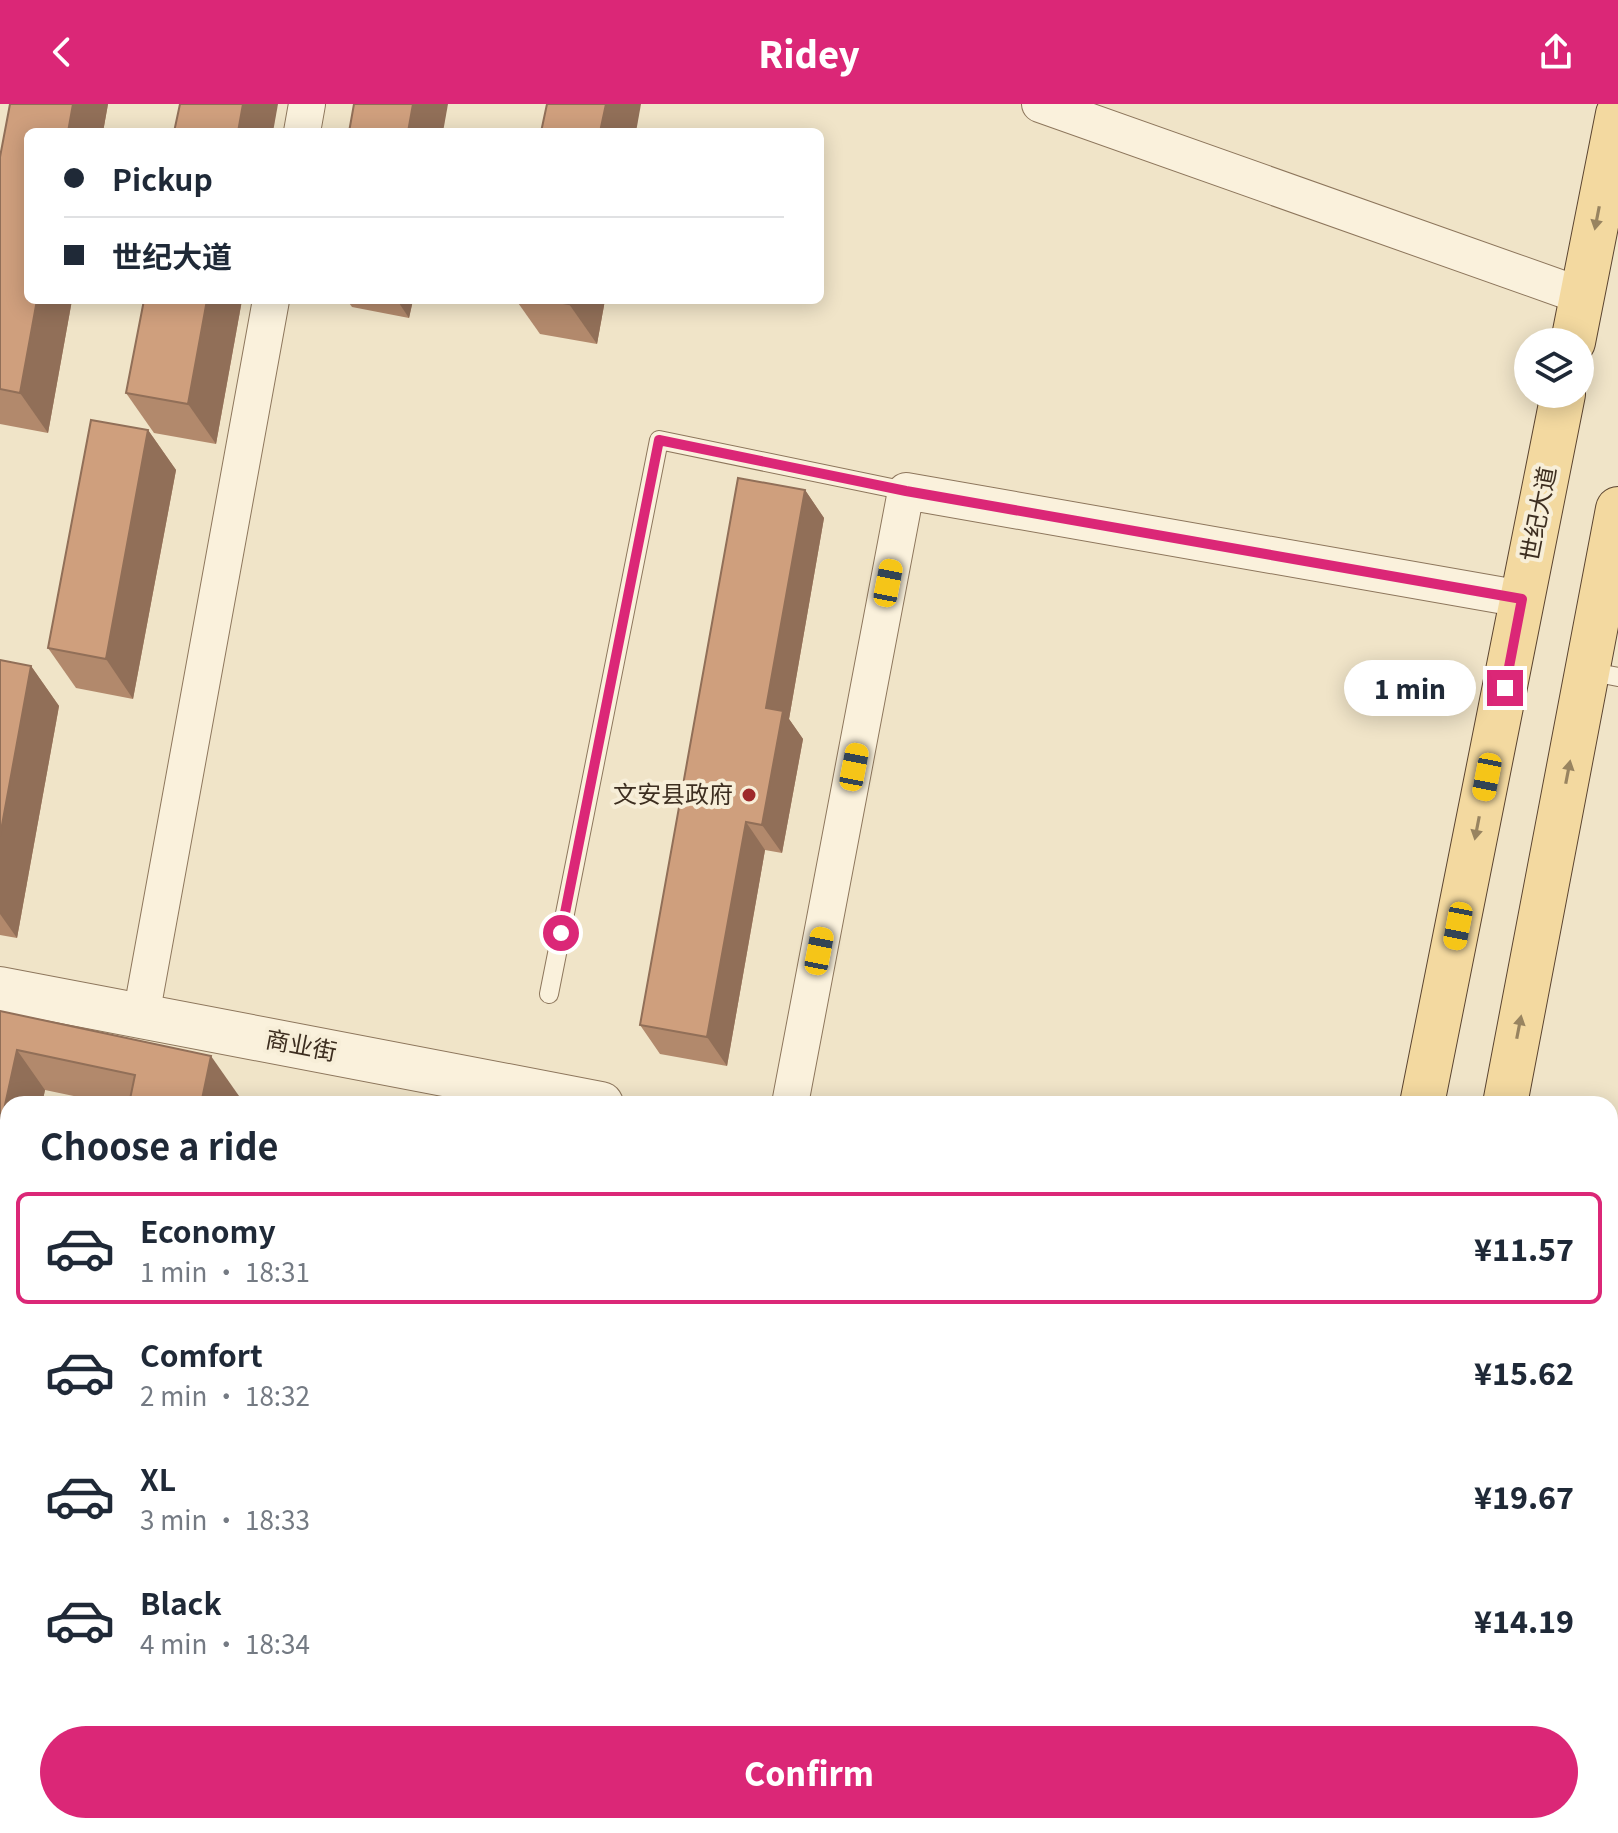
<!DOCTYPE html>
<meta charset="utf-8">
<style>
body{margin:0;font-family:Georgia,"Noto Sans SC",serif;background:#f6f6f7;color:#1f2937;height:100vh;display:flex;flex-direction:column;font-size:30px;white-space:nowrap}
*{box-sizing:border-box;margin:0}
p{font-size:26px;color:#747a83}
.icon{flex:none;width:44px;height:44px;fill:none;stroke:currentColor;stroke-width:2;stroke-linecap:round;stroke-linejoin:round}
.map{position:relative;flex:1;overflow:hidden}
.sheet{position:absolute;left:0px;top:992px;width:1618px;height:738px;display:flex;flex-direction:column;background:#fff;border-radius:24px 24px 0 0;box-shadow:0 4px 20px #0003}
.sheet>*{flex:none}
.top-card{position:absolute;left:24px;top:24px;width:800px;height:176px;border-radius:12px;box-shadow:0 4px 20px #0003;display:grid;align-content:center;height:176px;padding:0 40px;background:#fff}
.tools{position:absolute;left:1514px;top:224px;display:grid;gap:16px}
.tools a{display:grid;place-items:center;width:80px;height:80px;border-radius:50%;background:#fff;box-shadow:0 4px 20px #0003;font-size:40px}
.end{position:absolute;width:36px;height:36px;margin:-18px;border:10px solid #db2777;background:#fff;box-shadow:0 0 0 4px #fff}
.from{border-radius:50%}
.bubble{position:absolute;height:56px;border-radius:28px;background:#fff;box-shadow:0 4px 20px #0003;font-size:26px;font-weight:800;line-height:56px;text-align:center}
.car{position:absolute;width:24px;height:48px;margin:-24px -12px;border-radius:10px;box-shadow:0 0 6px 2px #0007;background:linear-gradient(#f5c518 24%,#345 0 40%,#f5c518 0 76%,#345 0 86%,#f5c518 0)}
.top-card b{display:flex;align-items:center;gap:28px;height:76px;font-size:30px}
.top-card b+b{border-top:2px solid #e0e1e3}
.top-card i{width:20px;height:20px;background:#1f2937}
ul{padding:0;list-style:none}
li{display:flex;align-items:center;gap:24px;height:112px;margin:0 16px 12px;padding:0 24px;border:4px solid transparent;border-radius:12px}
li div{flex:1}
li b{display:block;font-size:30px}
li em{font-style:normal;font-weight:800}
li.active{border-color:#db2777}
li>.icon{width:72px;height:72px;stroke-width:1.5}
h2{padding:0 40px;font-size:36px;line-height:96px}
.button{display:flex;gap:16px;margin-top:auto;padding:16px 40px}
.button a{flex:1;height:92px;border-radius:48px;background:#db2777;color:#fff;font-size:32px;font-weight:800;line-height:92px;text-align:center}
header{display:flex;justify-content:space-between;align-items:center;height:104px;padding:0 40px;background:#db2777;color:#fff;font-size:36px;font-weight:800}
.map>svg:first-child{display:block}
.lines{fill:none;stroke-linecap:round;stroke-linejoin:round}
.service-casing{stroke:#8d765c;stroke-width:20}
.minor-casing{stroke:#8d765c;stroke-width:38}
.tertiary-casing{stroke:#8d765c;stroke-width:46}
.primary-casing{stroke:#5b4430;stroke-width:46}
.service{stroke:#faf1dc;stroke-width:18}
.minor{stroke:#faf1dc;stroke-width:36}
.tertiary{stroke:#faf1dc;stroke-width:44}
.primary{stroke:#f3d9a0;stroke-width:44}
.wall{fill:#b2896c}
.shaded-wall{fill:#916f58}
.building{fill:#cf9f7d;stroke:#916f58;stroke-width:2}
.oneway{fill:#988460}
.route{stroke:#db2777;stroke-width:10}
.poi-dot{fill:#9e2a2b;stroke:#f7eed8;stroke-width:3}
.labels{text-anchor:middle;stroke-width:8;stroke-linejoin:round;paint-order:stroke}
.street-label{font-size:24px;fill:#3d2e20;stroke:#f7eed8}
.poi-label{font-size:24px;fill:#3d2e20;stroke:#f7eed8;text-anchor:end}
</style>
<header><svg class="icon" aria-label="back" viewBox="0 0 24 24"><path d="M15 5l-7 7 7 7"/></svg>Ridey<svg class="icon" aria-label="share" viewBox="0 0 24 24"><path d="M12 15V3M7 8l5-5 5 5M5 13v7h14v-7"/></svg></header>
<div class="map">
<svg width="1618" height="1729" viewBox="0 0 1618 1729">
<rect width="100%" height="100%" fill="#f0e4c8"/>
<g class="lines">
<defs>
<g id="service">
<path d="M 1587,567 L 1618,573"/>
<path d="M 549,890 L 659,336 L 906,387"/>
</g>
<g id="minor">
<path d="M 1040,0 L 1582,192"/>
<path d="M 302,28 L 307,0"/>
<path d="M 141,912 L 271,196"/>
<path d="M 790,1000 L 906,387 L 1522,495"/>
</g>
<g id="tertiary">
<path d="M 0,885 L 601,1000"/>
<path d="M 1610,1212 L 1618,1214"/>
</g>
<g id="primary">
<path d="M 1573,238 L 1618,10"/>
<path d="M 1422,1000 L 1563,290"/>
<path d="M 1505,1000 L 1618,405"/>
<path d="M 1286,1729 L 1288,1722"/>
<path d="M 1370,1729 L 1371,1722"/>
</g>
</defs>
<use href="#service" class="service-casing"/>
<use href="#minor" class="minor-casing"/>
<use href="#tertiary" class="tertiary-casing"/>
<use href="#primary" class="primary-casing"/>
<use href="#service" class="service"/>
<use href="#minor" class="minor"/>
<use href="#tertiary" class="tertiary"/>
<use href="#primary" class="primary"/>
</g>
<g class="wall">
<path d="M 10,0 L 108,0 L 103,28 L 28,196 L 72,196 L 48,329 L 0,320 L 0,53 Z"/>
<path d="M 144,196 L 242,196 L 216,340 L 154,329 L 126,289 Z"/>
<path d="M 347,196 L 413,196 L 409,214 L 352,203 Z"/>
<path d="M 516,196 L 605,196 L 597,240 L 540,230 Z"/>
<path d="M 148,326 L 176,366 L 133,595 L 76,584 L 48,544 Z"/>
<path d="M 805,386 L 824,414 L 789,615 L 803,635 L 782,749 L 765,746 L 727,962 L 660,950 L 640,921 Z"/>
<path d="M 0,556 L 31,562 L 59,602 L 17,834 L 0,831 Z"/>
<path d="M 0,907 L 239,992 L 237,1000 L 112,1000 L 45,986 L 42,1000 L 8,1000 L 1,1191 Z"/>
</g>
<g class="shaded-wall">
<path d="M 73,0 L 108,0 L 103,28 L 68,28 Z"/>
<path d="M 243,0 L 278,0 L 273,28 L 238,28 Z"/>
<path d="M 413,0 L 448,0 L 443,28 L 408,28 Z"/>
<path d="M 606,0 L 641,0 L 636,28 L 600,28 Z"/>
<path d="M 37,196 L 72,196 L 48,329 L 20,289 Z"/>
<path d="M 207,196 L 242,196 L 216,340 L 188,300 Z"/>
<path d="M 397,196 L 413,196 L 409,214 Z"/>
<path d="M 570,196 L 605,196 L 597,240 L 569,200 Z"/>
<path d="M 148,326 L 176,366 L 133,595 L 106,555 Z"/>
<path d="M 805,386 L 824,414 L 789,615 L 803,635 L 782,749 L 762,721 L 766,604 Z"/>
<path d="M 31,562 L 59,602 L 17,834 L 0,810 L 0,732 Z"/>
<path d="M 746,718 L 765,746 L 727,962 L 707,933 Z"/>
<path d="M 17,946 L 45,986 L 42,1000 L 8,1000 L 8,1158 L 1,1191 L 0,1024 Z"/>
<path d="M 211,952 L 239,992 L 237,1000 L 201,1000 Z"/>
<path d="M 63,1722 L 99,1722 L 98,1729 L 62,1729 Z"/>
<path d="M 253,1722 L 289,1722 L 288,1729 L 252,1729 Z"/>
<path d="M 455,1722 L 465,1722 L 470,1729 L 454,1729 Z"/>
<path d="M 1176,1722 L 1178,1722 L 1183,1729 L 1175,1729 Z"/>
</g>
<g class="building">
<path d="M 10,0 L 73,0 L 68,28 L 28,28 L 28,196 L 37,196 L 20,289 L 0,285 L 0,53 Z"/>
<path d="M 180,0 L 243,0 L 238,28 L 174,28 Z"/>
<path d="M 354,0 L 413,0 L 408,28 L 349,28 Z"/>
<path d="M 547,0 L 606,0 L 600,28 L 541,28 Z"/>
<path d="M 144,196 L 207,196 L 188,300 L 126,289 Z"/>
<path d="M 546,196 L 570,196 L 569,200 Z"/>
<path d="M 91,316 L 148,326 L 106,555 L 48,544 Z"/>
<path d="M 738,374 L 805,386 L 766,604 L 783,607 L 762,721 L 746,718 L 707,933 L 640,921 Z"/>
<path d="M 0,556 L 31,562 L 0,732 Z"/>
<path d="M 0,907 L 211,952 L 201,1000 L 129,1000 L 135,971 L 17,946 L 0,1024 Z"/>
<path d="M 8,1713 L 8,1722 L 63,1722 L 62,1729 L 5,1729 Z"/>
<path d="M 196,1722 L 253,1722 L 252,1729 L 195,1729 Z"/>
<path d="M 398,1722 L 455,1722 L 454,1729 L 397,1729 Z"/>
<path d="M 1116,1722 L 1176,1722 L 1175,1729 L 1115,1729 Z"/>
</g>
<defs><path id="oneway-solid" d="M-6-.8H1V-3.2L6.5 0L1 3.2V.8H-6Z" transform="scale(2)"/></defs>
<g class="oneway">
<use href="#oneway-solid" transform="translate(1597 114) rotate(101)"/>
<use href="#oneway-solid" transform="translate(1568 668) rotate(-79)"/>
<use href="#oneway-solid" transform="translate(1477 724) rotate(101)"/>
<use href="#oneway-solid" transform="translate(1519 923) rotate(-79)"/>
</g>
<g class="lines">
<path class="route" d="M 561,829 L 659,336 L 906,387 L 1522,495 L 1505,584"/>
</g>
<circle class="poi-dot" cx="749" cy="691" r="8"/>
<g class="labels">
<g class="street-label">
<text transform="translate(1539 410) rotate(-79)" y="8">世纪大道</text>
<text transform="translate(301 942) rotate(11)" y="8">商业街</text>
</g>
<g class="poi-label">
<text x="733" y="699">文安县政府</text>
</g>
</g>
</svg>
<div class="tools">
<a><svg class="icon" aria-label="layers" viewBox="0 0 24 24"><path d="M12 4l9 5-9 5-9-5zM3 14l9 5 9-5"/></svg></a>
</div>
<i class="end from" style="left:561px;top:829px"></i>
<i class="end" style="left:1505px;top:584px"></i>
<div class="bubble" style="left:1344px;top:556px;width:132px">1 min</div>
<i class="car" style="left:888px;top:479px;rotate:11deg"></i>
<i class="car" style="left:854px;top:663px;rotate:11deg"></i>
<i class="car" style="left:1487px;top:673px;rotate:191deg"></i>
<i class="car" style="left:1458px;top:822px;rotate:191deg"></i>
<i class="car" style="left:819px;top:847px;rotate:11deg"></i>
<div class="top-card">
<b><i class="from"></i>Pickup</b>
<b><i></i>世纪大道</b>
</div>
<section class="sheet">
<h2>Choose a ride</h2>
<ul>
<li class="active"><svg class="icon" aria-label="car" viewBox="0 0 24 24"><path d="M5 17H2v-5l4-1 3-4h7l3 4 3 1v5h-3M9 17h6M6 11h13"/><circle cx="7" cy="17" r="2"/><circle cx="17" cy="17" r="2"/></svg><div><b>Economy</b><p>1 min · 18:31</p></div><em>¥11.57</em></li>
<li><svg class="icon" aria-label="car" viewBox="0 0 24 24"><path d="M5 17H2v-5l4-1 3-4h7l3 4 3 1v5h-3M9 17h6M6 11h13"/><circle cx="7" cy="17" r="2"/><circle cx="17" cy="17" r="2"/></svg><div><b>Comfort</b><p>2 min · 18:32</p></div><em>¥15.62</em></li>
<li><svg class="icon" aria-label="car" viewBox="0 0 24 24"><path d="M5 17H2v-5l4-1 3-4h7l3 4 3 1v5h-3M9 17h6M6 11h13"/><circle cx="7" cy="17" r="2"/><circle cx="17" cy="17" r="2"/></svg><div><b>XL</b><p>3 min · 18:33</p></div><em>¥19.67</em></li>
<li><svg class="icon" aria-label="car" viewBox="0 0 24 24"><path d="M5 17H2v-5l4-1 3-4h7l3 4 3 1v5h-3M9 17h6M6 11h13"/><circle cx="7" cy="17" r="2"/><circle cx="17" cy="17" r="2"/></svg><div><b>Black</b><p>4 min · 18:34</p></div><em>¥14.19</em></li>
</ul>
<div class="button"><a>Confirm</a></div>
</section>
</div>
